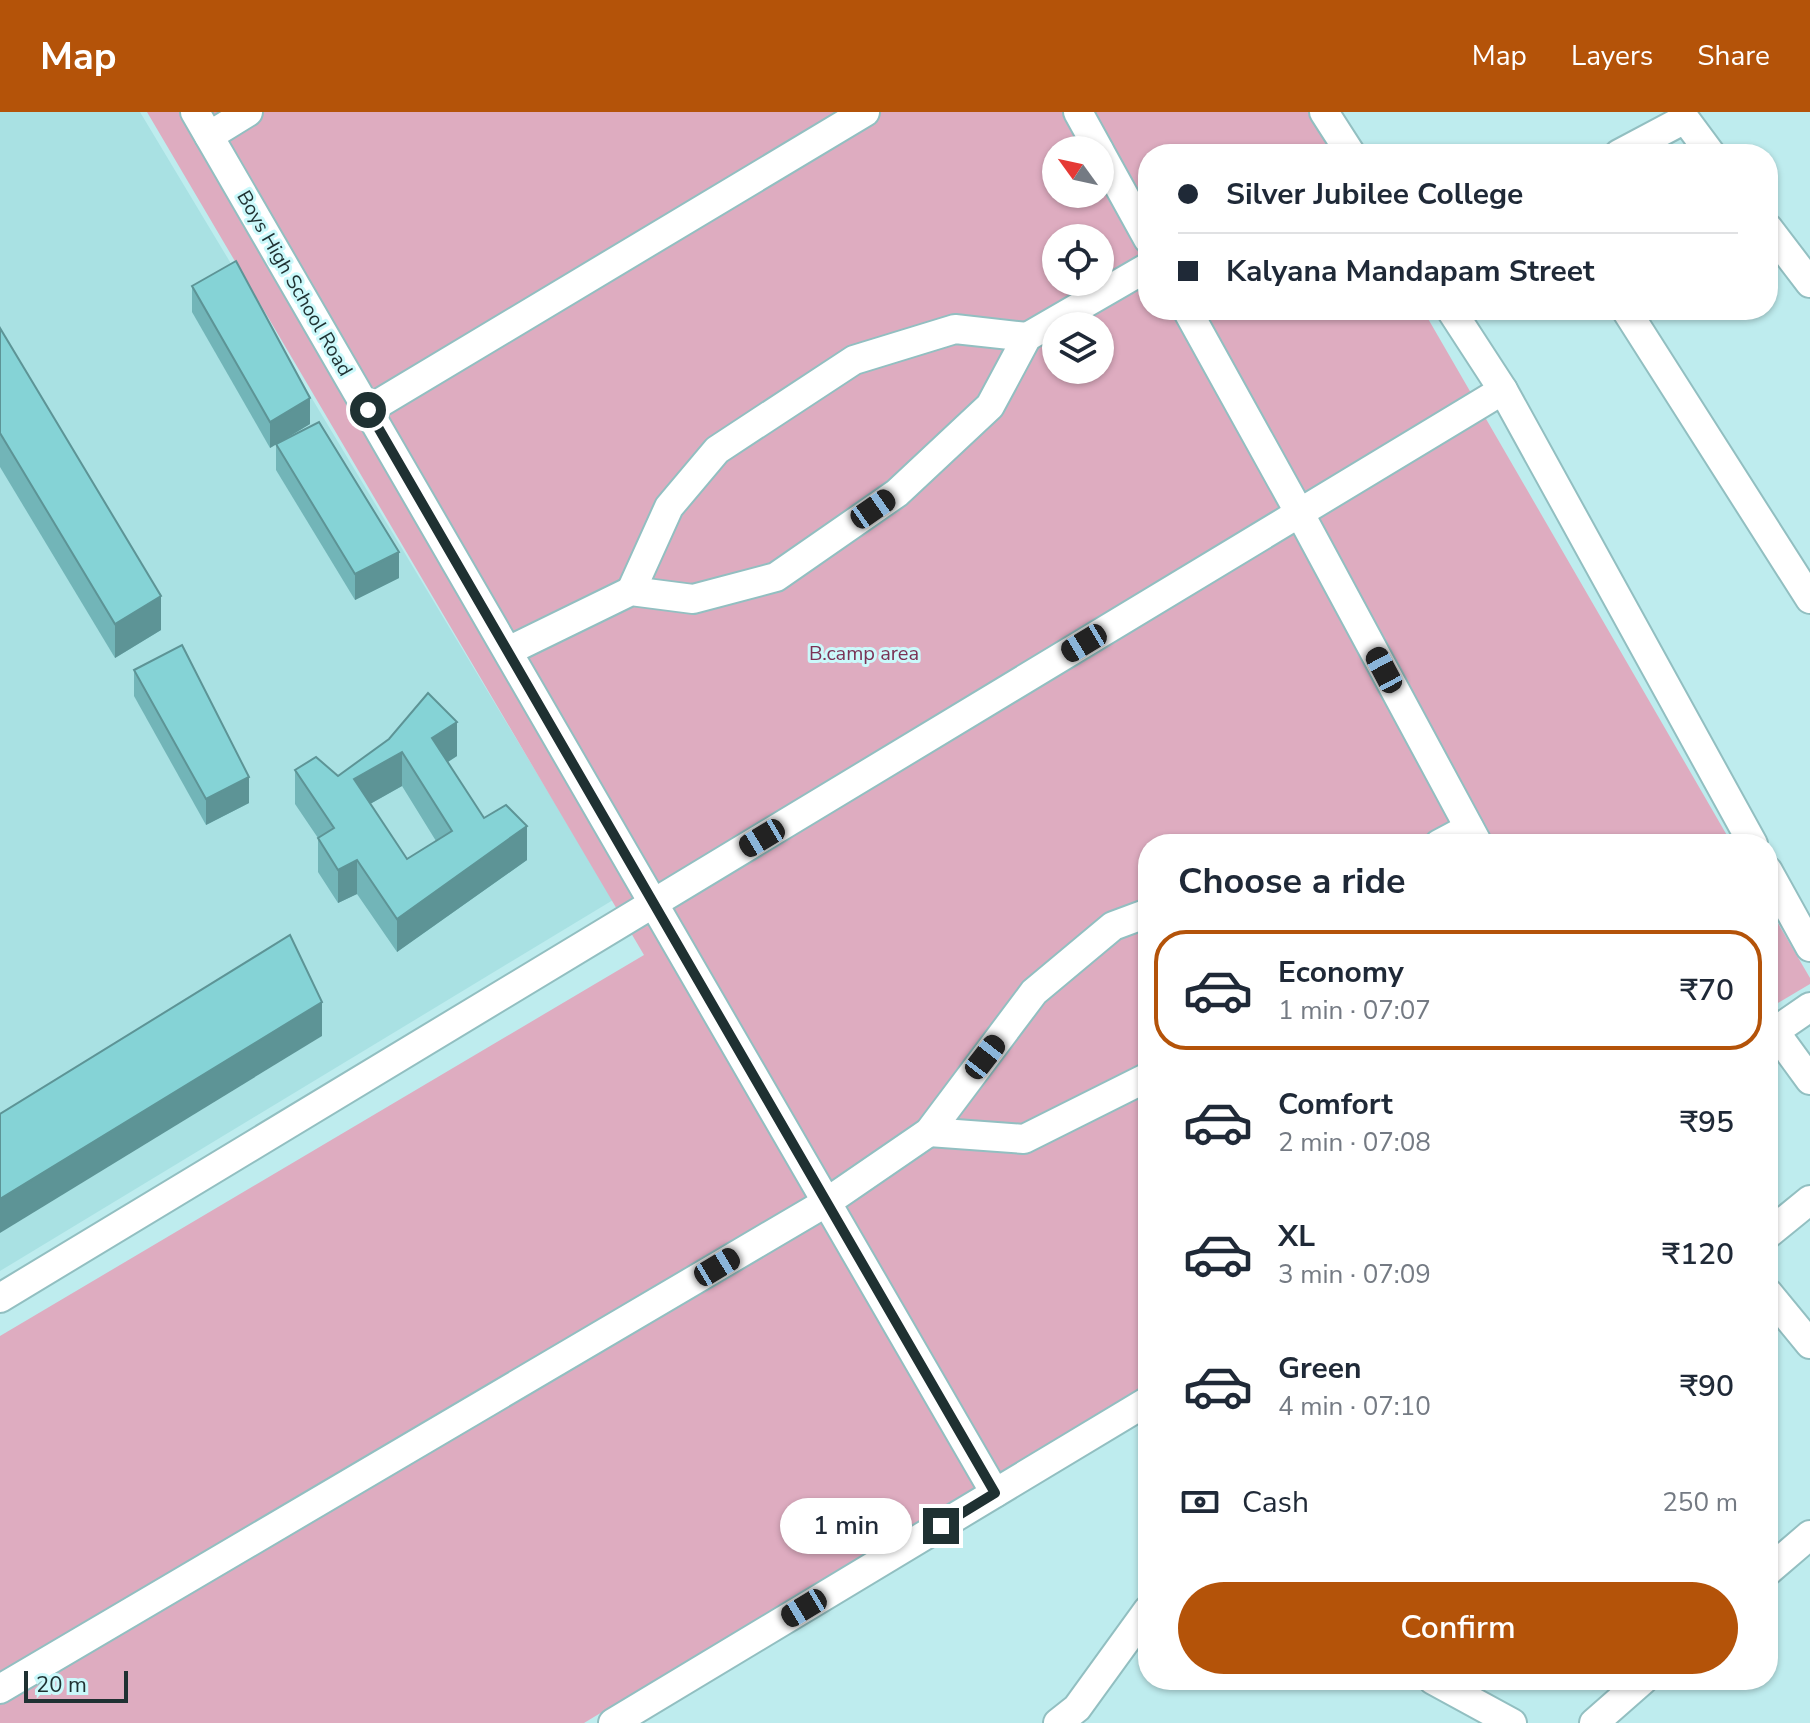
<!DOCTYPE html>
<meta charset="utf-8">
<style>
body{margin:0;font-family:"Nunito Sans",sans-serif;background:#f2f2f3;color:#1f2937;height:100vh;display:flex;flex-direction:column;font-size:30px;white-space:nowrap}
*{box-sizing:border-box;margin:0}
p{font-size:26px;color:#747a83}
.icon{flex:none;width:44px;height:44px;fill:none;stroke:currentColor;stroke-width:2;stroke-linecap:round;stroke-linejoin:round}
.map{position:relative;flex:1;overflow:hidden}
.details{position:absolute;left:1138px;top:722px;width:640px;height:856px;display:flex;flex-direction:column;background:#fff;border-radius:32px;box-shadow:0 2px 6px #0004}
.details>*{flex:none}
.guide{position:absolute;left:1138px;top:32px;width:640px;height:176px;border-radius:32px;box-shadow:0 2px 6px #0004;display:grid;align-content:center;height:176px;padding:0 40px;background:#fff}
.needle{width:52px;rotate:303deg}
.fabs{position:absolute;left:1042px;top:24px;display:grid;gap:16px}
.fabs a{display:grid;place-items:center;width:72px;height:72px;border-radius:50%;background:#fff;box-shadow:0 2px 6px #0004;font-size:40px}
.scale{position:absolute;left:24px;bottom:20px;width:104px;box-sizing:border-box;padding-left:8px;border:4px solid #1f3132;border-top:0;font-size:22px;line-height:28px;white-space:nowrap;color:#1f3132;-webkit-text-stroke:6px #cbf9fb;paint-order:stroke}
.end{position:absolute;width:36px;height:36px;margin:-18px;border:10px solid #1f3132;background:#fff;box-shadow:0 0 0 4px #fff}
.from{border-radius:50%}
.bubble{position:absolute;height:56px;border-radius:28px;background:#fff;box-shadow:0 2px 6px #0004;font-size:26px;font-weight:600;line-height:56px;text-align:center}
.car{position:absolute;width:24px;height:48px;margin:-24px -12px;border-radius:10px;box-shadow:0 0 6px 2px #0007;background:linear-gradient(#222 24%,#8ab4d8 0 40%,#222 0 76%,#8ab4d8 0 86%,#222 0)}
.guide b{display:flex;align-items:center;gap:28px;height:76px;font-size:30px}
.guide b+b{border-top:2px solid #e0e1e3}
.guide i{width:20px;height:20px;background:#1f2937}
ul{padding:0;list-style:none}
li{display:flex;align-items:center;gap:24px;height:120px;margin:0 16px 12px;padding:0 24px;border:4px solid transparent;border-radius:32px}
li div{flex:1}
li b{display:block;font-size:30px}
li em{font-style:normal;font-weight:600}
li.on{border-color:#b45309}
li>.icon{width:72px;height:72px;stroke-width:1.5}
h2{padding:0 40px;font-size:36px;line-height:96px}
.pay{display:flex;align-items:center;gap:20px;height:88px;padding:0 40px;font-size:30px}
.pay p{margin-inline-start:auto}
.primary-button{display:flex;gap:16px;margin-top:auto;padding:16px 40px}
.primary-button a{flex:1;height:92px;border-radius:48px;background:#b45309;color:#fff;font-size:32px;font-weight:600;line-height:92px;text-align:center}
header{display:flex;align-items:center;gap:48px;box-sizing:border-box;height:112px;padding:0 40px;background:#b45309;color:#fff}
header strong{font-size:38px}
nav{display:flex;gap:44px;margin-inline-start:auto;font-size:28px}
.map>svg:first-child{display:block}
.built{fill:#a9e1e3}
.green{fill:#deacc0;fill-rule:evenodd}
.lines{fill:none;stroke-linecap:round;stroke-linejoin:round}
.street-casing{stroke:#92bfc1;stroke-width:32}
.street{stroke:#fff;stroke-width:28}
.wall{fill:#72b5b8;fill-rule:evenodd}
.shaded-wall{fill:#5d9496}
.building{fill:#85d3d6;stroke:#5d9496;stroke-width:2;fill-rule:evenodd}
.route{stroke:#1f3132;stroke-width:10}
.labels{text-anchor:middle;stroke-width:6;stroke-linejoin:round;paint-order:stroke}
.street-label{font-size:20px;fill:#1f3132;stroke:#cbf9fb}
.park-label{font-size:20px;fill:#7a3255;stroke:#cbf9fb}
</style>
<header>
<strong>Map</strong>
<nav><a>Map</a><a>Layers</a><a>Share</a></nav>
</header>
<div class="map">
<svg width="1810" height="1611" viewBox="0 0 1810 1611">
<rect width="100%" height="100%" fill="#beecee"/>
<path class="built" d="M 0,0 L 140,0 L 613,788 L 0,1159 Z"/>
<g class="green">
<path d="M 147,0 L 1308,0 L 1332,42 L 1148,42 L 1148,198 L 1423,198 L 1732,732 L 1148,732 L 1148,1271 L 584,1611 L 0,1611 L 0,1224 L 644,843 ZM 1056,38 L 1100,38 L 1100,82 L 1056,82 ZM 1056,126 L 1100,126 L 1100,170 L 1056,170 ZM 1056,214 L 1100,214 L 1100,258 L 1056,258 Z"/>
<path d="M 1768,794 L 1810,866 L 1810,872 L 1768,897 Z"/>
</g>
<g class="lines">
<defs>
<g id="street">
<path d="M 195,0 L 995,1381"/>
<path d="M 1078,0 L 1099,38"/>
<path d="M 1324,0 L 1351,42"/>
<path d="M 209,24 L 248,0"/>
<path d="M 1100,40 L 1148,127"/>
<path d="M 1619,42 L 1685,7 L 1711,42"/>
<path d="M 1768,116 L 1810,171"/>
<path d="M 1187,198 L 1299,400 L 1478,732"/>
<path d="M 1451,198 L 1503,278 L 1753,732"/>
<path d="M 1626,198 L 1810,487"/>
<path d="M 368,298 L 865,0"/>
<path d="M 631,479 L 669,395 L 717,338 L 854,248 L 955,217 L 1027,225"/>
<path d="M 508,539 L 631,479 L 693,487 L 776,465 L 897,381 L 990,294 L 1027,225 L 1148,155"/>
<path d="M 1439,732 L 1469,716"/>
<path d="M 1768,759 L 1810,835"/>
<path d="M 1775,920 L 1810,968"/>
<path d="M 1768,924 L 1810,895"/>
<path d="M 929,1020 L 1024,1027 L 1148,965"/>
<path d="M 1768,1122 L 1810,1088"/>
<path d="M 1768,1181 L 1810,1232"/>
<path d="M 0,1186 L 1503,278"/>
<path d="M 1768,1459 L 1810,1423"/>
<path d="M 1433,1568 L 1512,1611"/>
<path d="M 0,1577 L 827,1090 L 929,1020 L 1034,880 L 1113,814 L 1148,801"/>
<path d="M 613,1611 L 1148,1289"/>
<path d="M 1058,1611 L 1077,1596 L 1148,1498"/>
<path d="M 1594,1611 L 1643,1568"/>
</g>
</defs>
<use href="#street" class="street-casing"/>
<use href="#street" class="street"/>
</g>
<g class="wall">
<path d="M 192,174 L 310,312 L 270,336 L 192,200 Z"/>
<path d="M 0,216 L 161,518 L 115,546 L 0,355 Z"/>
<path d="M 276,332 L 399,466 L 355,488 L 276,358 Z"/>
<path d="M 134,558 L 249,691 L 206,713 L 134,584 Z"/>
<path d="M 389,627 L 457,644 L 448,650 L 484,706 L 527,748 L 397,840 L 357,782 L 338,791 L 318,760 L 318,726 L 295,692 L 295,658 L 338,664 ZM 402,674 L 436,729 L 407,747 L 370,692 Z"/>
</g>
<g class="shaded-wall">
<path d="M 310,286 L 310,312 L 270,336 L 270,310 Z"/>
<path d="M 399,440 L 399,466 L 355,488 L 355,462 Z"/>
<path d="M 161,484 L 161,518 L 115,546 L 115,512 Z"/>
<path d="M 457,610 L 457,644 L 432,660 L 432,626 Z"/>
<path d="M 402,640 L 402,674 L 354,701 L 354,667 Z"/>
<path d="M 249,665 L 249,691 L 206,713 L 206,687 Z"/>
<path d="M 527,714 L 527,748 L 397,840 L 397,807 Z"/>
<path d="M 357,748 L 357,782 L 338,791 L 338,758 Z"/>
<path d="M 322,890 L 322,924 L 0,1121 L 0,1087 Z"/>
</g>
<g class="building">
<path d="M 236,149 L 310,286 L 270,310 L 192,174 Z"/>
<path d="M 0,216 L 161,484 L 115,512 L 0,321 Z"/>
<path d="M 319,310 L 399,440 L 355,462 L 276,332 Z"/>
<path d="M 182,533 L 249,665 L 206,687 L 134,558 Z"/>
<path d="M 428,581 L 457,610 L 432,626 L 484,706 L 506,693 L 527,714 L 397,807 L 357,748 L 338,758 L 318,726 L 334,716 L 295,658 L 316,645 L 338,664 L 389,627 ZM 402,640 L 452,719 L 407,747 L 354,667 Z"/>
<path d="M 290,823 L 322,890 L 0,1087 L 0,1002 Z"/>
</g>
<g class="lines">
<path class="route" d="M 368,298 L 995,1381 L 941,1414"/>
</g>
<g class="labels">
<g class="street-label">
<text transform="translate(295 171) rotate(60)" y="7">Boys High School Road</text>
</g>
<g class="park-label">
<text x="864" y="548">B.camp area</text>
</g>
</g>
</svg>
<div class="fabs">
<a><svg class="needle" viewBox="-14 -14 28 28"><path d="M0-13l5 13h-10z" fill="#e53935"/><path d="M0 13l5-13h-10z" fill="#747a83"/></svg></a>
<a><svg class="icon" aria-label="locate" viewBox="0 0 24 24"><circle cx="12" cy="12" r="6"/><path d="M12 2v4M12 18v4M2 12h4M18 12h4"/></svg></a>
<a><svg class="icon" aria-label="layers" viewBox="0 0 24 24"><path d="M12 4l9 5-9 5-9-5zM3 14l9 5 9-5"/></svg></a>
</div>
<div class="scale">20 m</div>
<i class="end from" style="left:368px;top:298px"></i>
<i class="end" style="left:941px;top:1414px"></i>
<div class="bubble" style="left:780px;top:1386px;width:132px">1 min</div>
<i class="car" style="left:873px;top:397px;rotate:55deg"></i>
<i class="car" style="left:1084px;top:531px;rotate:239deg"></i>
<i class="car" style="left:1384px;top:558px;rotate:332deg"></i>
<i class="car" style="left:762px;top:726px;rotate:239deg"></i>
<i class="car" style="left:985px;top:945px;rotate:38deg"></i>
<i class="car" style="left:717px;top:1155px;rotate:59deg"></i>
<i class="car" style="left:804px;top:1496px;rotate:239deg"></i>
<div class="guide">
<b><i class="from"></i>Silver Jubilee College</b>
<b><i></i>Kalyana Mandapam Street</b>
</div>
<section class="details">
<h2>Choose a ride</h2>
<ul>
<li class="on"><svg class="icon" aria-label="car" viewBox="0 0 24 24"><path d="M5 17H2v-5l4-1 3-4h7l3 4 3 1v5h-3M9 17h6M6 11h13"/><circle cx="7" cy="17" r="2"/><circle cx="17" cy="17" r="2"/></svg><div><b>Economy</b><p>1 min · 07:07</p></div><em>₹70</em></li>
<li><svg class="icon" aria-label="car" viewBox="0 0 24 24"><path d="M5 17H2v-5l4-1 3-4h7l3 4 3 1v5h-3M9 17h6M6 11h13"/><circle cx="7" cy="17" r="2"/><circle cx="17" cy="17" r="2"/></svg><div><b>Comfort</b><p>2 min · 07:08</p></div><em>₹95</em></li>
<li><svg class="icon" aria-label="car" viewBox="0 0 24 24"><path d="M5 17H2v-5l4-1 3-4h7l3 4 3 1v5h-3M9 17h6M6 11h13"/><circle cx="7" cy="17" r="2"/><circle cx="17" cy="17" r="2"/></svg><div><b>XL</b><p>3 min · 07:09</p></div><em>₹120</em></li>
<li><svg class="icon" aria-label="car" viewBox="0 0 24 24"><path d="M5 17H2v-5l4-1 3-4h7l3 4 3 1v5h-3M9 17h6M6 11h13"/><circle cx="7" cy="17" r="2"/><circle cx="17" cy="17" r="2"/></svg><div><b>Green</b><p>4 min · 07:10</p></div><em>₹90</em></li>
</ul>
<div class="pay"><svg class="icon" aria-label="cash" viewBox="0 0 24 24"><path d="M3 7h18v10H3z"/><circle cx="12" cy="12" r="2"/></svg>Cash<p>250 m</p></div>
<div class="primary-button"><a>Confirm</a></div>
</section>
</div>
